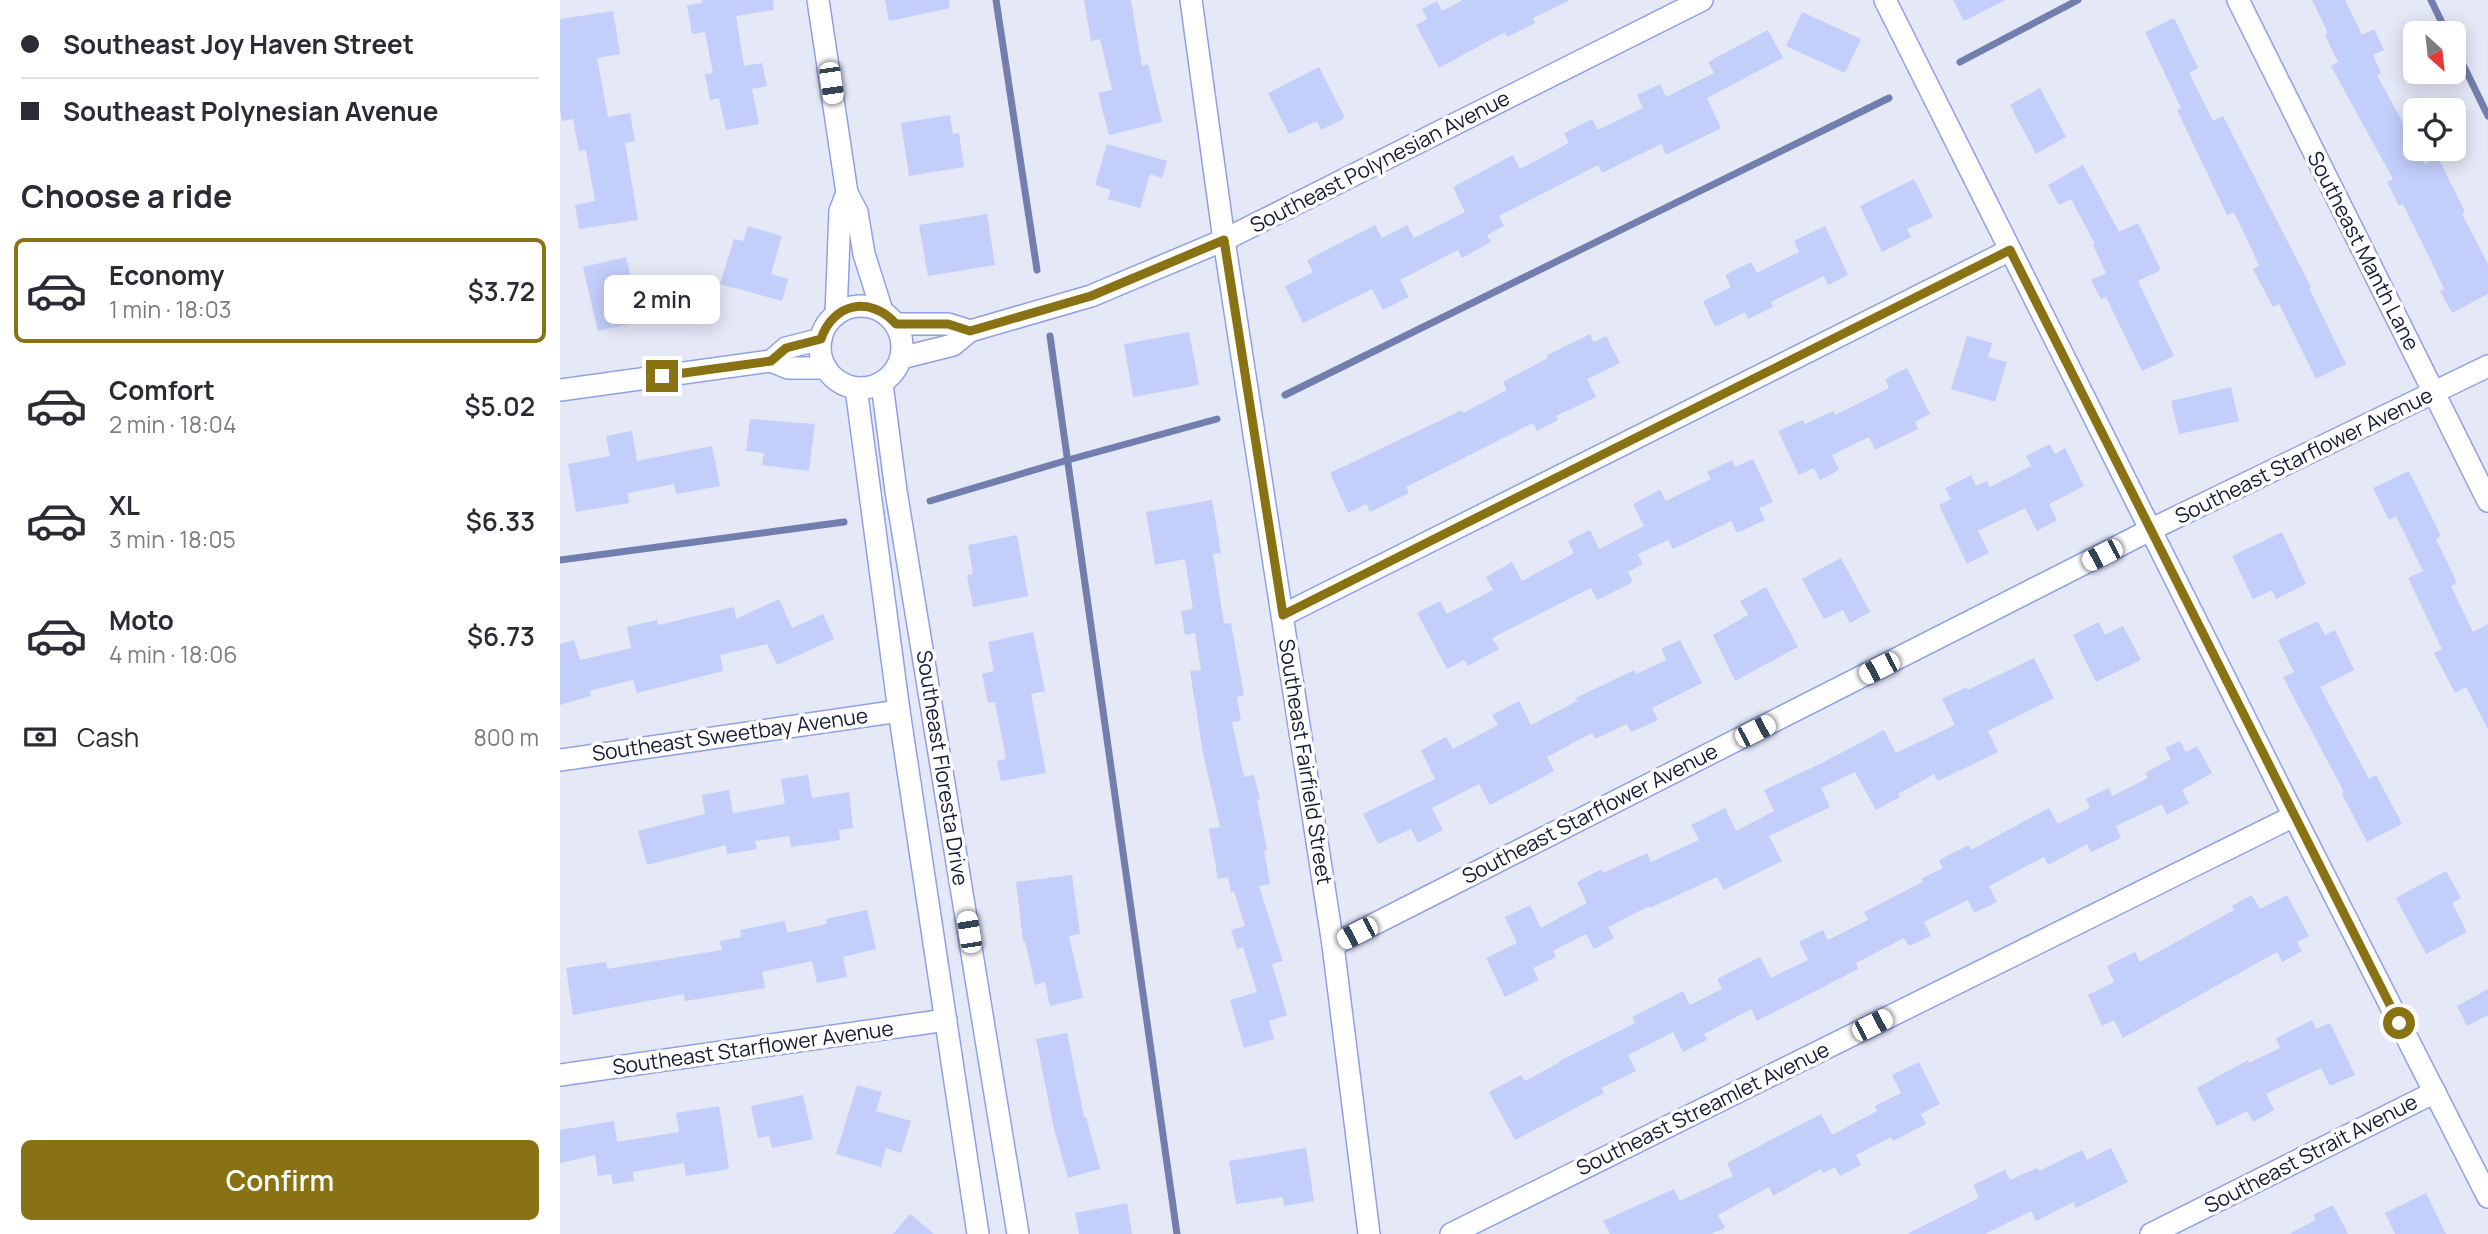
<!DOCTYPE html>
<meta charset="utf-8">
<style>
body{margin:0;font-family:Manrope,sans-serif;background:#f2f2f3;color:#2b2b33;height:100vh;display:flex;flex-direction:column;font-size:26px;white-space:nowrap}
*{box-sizing:border-box;margin:0}
p{font-size:23px;color:#7c7c81}
.icon{flex:none;width:38px;height:38px;fill:none;stroke:currentColor;stroke-width:2;stroke-linecap:round;stroke-linejoin:round}
.map{position:relative;flex:1;overflow:hidden}
.panel{display:flex;flex-direction:column;background:#fff;width:560px}
.panel>*{flex:none}
.hud{display:grid;align-content:center;height:154px;padding:0 21px;background:#fff}
.needle{width:46px;rotate:153deg}
.fabs{position:absolute;left:1843px;top:21px;display:grid;gap:14px}
.fabs a{display:grid;place-items:center;width:63px;height:63px;border-radius:10px;background:#fff;box-shadow:0 4px 18px #0003;font-size:35px}
.end{position:absolute;width:32px;height:32px;margin:-16px;border:9px solid #897214;background:#fff;box-shadow:0 0 0 4px #fff}
.from{border-radius:50%}
.bubble{position:absolute;height:49px;border-radius:10px;background:#fff;box-shadow:0 4px 18px #0003;font-size:23px;font-weight:600;line-height:49px;text-align:center}
.car{position:absolute;width:21px;height:42px;margin:-21px -10px;border-radius:9px;box-shadow:0 0 5px 2px #0007;background:linear-gradient(#fff 24%,#345 0 40%,#fff 0 76%,#345 0 86%,#fff 0)}
.hud b{display:flex;align-items:center;gap:24px;height:66px;font-size:26px}
.hud b+b{border-top:2px solid #e1e1e2}
.hud i{width:18px;height:18px;background:#2b2b33}
ul{padding:0;list-style:none}
li{display:flex;align-items:center;gap:21px;height:105px;margin:0 14px 10px;padding:0 7px;border:4px solid transparent;border-radius:10px}
li div{flex:1}
li b{display:block;font-size:26px}
li em{font-style:normal;font-weight:600}
li.on{border-color:#897214}
li>.icon{width:63px;height:63px;stroke-width:1.5}
h2{padding:0 21px;font-size:32px;line-height:84px}
.pay{display:flex;align-items:center;gap:18px;height:77px;padding:0 21px;font-size:26px}
.pay p{margin-inline-start:auto}
.action{display:flex;gap:14px;margin-top:auto;padding:14px 21px}
.action a{flex:1;height:80px;border-radius:10px;background:#897214;color:#fff;font-size:28px;font-weight:600;line-height:80px;text-align:center}
main{display:flex;flex:1;min-height:0}
.map>svg:first-child{display:block}
.lines{fill:none;stroke-linecap:round;stroke-linejoin:round}
.stream{stroke:#727ead;stroke-width:7}
.building{fill:#c3cefa}
.minor-casing{stroke:#90a0e6;stroke-width:24}
.minor{stroke:#fff;stroke-width:21}
.route{stroke:#897214;stroke-width:9}
.labels{text-anchor:middle;stroke-width:7;stroke-linejoin:round;paint-order:stroke}
.street-label{font-size:21px;fill:#161b35;stroke:#fff}
</style>
<main>
<section class="panel">
<div class="hud">
<b><i class="from"></i>Southeast Joy Haven Street</b>
<b><i></i>Southeast Polynesian Avenue</b>
</div>
<h2>Choose a ride</h2>
<ul>
<li class="on"><svg class="icon" aria-label="car" viewBox="0 0 24 24"><path d="M5 17H2v-5l4-1 3-4h7l3 4 3 1v5h-3M9 17h6M6 11h13"/><circle cx="7" cy="17" r="2"/><circle cx="17" cy="17" r="2"/></svg><div><b>Economy</b><p>1 min · 18:03</p></div><em>$3.72</em></li>
<li><svg class="icon" aria-label="car" viewBox="0 0 24 24"><path d="M5 17H2v-5l4-1 3-4h7l3 4 3 1v5h-3M9 17h6M6 11h13"/><circle cx="7" cy="17" r="2"/><circle cx="17" cy="17" r="2"/></svg><div><b>Comfort</b><p>2 min · 18:04</p></div><em>$5.02</em></li>
<li><svg class="icon" aria-label="car" viewBox="0 0 24 24"><path d="M5 17H2v-5l4-1 3-4h7l3 4 3 1v5h-3M9 17h6M6 11h13"/><circle cx="7" cy="17" r="2"/><circle cx="17" cy="17" r="2"/></svg><div><b>XL</b><p>3 min · 18:05</p></div><em>$6.33</em></li>
<li><svg class="icon" aria-label="car" viewBox="0 0 24 24"><path d="M5 17H2v-5l4-1 3-4h7l3 4 3 1v5h-3M9 17h6M6 11h13"/><circle cx="7" cy="17" r="2"/><circle cx="17" cy="17" r="2"/></svg><div><b>Moto</b><p>4 min · 18:06</p></div><em>$6.73</em></li>
</ul>
<div class="pay"><svg class="icon" aria-label="cash" viewBox="0 0 24 24"><path d="M3 7h18v10H3z"/><circle cx="12" cy="12" r="2"/></svg>Cash<p>800 m</p></div>
<div class="action"><a>Confirm</a></div>
</section>
<div class="map">
<svg width="1928" height="1234" viewBox="0 0 1928 1234">
<rect width="100%" height="100%" fill="#e4e8f7"/>
<g class="lines">
<g class="stream">
<path d="M 436,0 L 477,270"/>
<path d="M 1871,0 L 1887,33"/>
<path d="M 1894,46 L 1928,116"/>
<path d="M 1400,62 L 1518,0"/>
<path d="M 490,336 L 617,1234"/>
<path d="M 725,395 L 1329,98"/>
<path d="M 370,501 L 508,460 L 657,419"/>
<path d="M 0,560 L 284,522"/>
</g>
</g>
<g class="building">
<path d="M 142,0 L 213,0 L 214,10 L 176,16 L 184,66 L 202,63 L 207,86 L 192,89 L 199,124 L 166,130 L 159,98 L 150,100 L 145,74 L 153,73 L 145,32 L 132,34 L 127,5 L 142,3 Z"/>
<path d="M 325,0 L 389,0 L 390,8 L 329,21 Z"/>
<path d="M 524,0 L 571,0 L 582,66 L 588,64 L 602,122 L 549,135 L 538,93 L 552,90 L 540,39 L 531,41 Z"/>
<path d="M 903,0 L 1010,0 L 973,18 L 975,23 L 947,37 L 945,32 L 879,68 L 856,25 L 867,19 L 862,9 L 877,1 L 882,11 Z"/>
<path d="M 1393,0 L 1445,0 L 1404,21 Z"/>
<path d="M 1752,0 L 1785,0 L 1802,35 L 1814,29 L 1824,50 L 1813,55 L 1821,73 L 1817,75 L 1865,164 L 1878,157 L 1905,212 L 1902,214 L 1928,264 L 1928,294 L 1892,313 L 1880,291 L 1884,289 L 1871,261 L 1843,204 L 1839,206 L 1827,182 L 1833,179 L 1771,66 L 1778,62 L 1765,35 L 1768,33 Z"/>
<path d="M 53,11 L 60,54 L 37,58 L 48,117 L 70,113 L 75,141 L 65,143 L 78,220 L 19,229 L 15,205 L 35,201 L 26,150 L 19,151 L 13,119 L 2,121 L 0,109 L 0,19 Z"/>
<path d="M 1242,12 L 1301,39 L 1285,73 L 1226,46 Z"/>
<path d="M 1614,18 L 1638,68 L 1629,73 L 1653,121 L 1663,116 L 1751,287 L 1749,288 L 1786,364 L 1756,379 L 1719,304 L 1713,307 L 1693,269 L 1699,266 L 1693,252 L 1674,212 L 1667,215 L 1617,110 L 1621,108 L 1585,32 Z"/>
<path d="M 1208,30 L 1223,58 L 1147,98 L 1161,128 L 1106,155 L 1101,144 L 1042,173 L 1038,165 L 939,216 L 944,226 L 927,235 L 931,242 L 902,258 L 898,250 L 840,280 L 849,297 L 823,310 L 812,289 L 743,323 L 725,286 L 753,272 L 747,260 L 815,225 L 822,238 L 847,225 L 854,238 L 905,212 L 893,187 L 953,155 L 960,169 L 1009,143 L 1004,133 L 1032,119 L 1038,130 L 1083,108 L 1077,95 L 1100,84 L 1106,97 L 1154,73 L 1148,62 Z"/>
<path d="M 759,67 L 785,118 L 761,130 L 757,121 L 729,134 L 708,93 Z"/>
<path d="M 1480,88 L 1506,137 L 1476,154 L 1450,105 Z"/>
<path d="M 390,115 L 393,134 L 399,133 L 404,167 L 349,176 L 341,123 Z"/>
<path d="M 547,144 L 607,161 L 602,178 L 590,174 L 580,208 L 548,199 L 551,190 L 535,185 Z"/>
<path d="M 1523,165 L 1559,232 L 1578,223 L 1601,270 L 1578,281 L 1614,356 L 1582,371 L 1546,297 L 1541,299 L 1531,280 L 1546,273 L 1533,245 L 1535,244 L 1511,199 L 1499,205 L 1488,185 Z"/>
<path d="M 1354,179 L 1373,217 L 1347,229 L 1351,237 L 1322,252 L 1300,206 Z"/>
<path d="M 427,214 L 435,265 L 368,276 L 359,225 Z"/>
<path d="M 188,226 L 222,236 L 211,274 L 228,279 L 222,301 L 160,284 L 174,239 L 183,241 Z"/>
<path d="M 1265,226 L 1288,275 L 1268,285 L 1264,276 L 1211,302 L 1213,307 L 1188,319 L 1185,312 L 1155,327 L 1143,301 L 1171,287 L 1165,275 L 1191,262 L 1197,273 L 1239,252 L 1234,241 Z"/>
<path d="M 66,257 L 75,294 L 95,289 L 102,317 L 38,331 L 23,267 Z"/>
<path d="M 629,332 L 639,385 L 573,397 L 564,344 Z"/>
<path d="M 1030,334 L 1034,342 L 1046,336 L 1060,363 L 1027,379 L 1036,397 L 996,416 L 998,420 L 977,431 L 973,423 L 846,487 L 849,493 L 810,512 L 806,504 L 788,513 L 770,473 L 902,410 L 903,413 L 947,390 L 943,382 L 988,358 L 987,355 Z"/>
<path d="M 1407,336 L 1432,343 L 1428,357 L 1447,362 L 1435,402 L 1391,389 Z"/>
<path d="M 1347,368 L 1370,414 L 1355,422 L 1358,429 L 1315,450 L 1309,437 L 1272,455 L 1279,470 L 1260,480 L 1254,468 L 1239,475 L 1218,431 L 1243,420 L 1245,424 L 1273,411 L 1275,415 L 1329,388 L 1325,379 Z"/>
<path d="M 1671,387 L 1679,421 L 1619,434 L 1611,401 Z"/>
<path d="M 190,419 L 255,424 L 249,471 L 202,465 L 204,453 L 186,451 Z"/>
<path d="M 72,431 L 77,461 L 152,446 L 160,486 L 116,494 L 114,484 L 68,493 L 69,503 L 16,512 L 8,464 L 50,456 L 46,436 Z"/>
<path d="M 1490,444 L 1495,454 L 1505,448 L 1524,486 L 1489,504 L 1497,520 L 1477,531 L 1465,508 L 1418,531 L 1429,553 L 1407,564 L 1379,505 L 1391,499 L 1385,488 L 1411,475 L 1416,486 L 1427,481 L 1430,487 L 1471,466 L 1466,456 Z"/>
<path d="M 1193,459 L 1213,502 L 1199,508 L 1205,520 L 1177,533 L 1171,521 L 1113,549 L 1108,540 L 1078,554 L 1083,564 L 1068,572 L 1073,582 L 1037,600 L 1031,588 L 932,638 L 939,649 L 908,666 L 904,660 L 887,669 L 857,613 L 880,601 L 887,614 L 933,590 L 926,577 L 952,562 L 962,581 L 1014,553 L 1008,541 L 1030,530 L 1039,549 L 1084,526 L 1073,504 L 1100,490 L 1106,501 L 1151,479 L 1147,472 L 1172,460 L 1175,467 Z"/>
<path d="M 1849,471 L 1881,536 L 1876,539 L 1897,583 L 1891,586 L 1913,632 L 1928,624 L 1928,729 L 1906,687 L 1895,693 L 1874,653 L 1882,649 L 1848,578 L 1863,571 L 1836,516 L 1829,520 L 1813,488 Z"/>
<path d="M 652,500 L 661,553 L 653,554 L 664,624 L 671,623 L 684,695 L 677,697 L 681,721 L 672,722 L 684,777 L 694,775 L 700,799 L 697,800 L 707,850 L 704,851 L 710,884 L 699,886 L 723,961 L 712,964 L 727,1015 L 709,1021 L 714,1039 L 684,1048 L 670,1000 L 697,992 L 683,947 L 677,949 L 671,930 L 685,926 L 674,891 L 671,892 L 668,877 L 658,879 L 649,829 L 660,827 L 643,753 L 630,671 L 641,670 L 635,633 L 625,635 L 621,611 L 633,609 L 625,559 L 595,565 L 586,512 Z"/>
<path d="M 1722,532 L 1746,584 L 1716,599 L 1712,590 L 1693,599 L 1672,556 Z"/>
<path d="M 457,535 L 468,596 L 413,607 L 407,575 L 413,574 L 408,545 Z"/>
<path d="M 1281,558 L 1310,612 L 1290,623 L 1283,610 L 1264,619 L 1242,579 Z"/>
<path d="M 1206,587 L 1238,647 L 1175,681 L 1153,635 L 1188,615 L 1180,601 Z"/>
<path d="M 219,599 L 232,628 L 263,614 L 274,639 L 217,665 L 207,644 L 160,655 L 163,671 L 77,693 L 73,680 L 29,691 L 31,696 L 0,705 L 0,644 L 14,640 L 20,660 L 71,648 L 67,627 L 97,620 L 98,625 L 174,607 L 176,619 Z"/>
<path d="M 1758,621 L 1765,635 L 1775,630 L 1794,670 L 1760,687 L 1809,779 L 1816,775 L 1842,824 L 1807,842 L 1782,794 L 1784,792 L 1723,677 L 1734,672 L 1718,640 Z"/>
<path d="M 1539,622 L 1545,635 L 1563,626 L 1581,660 L 1536,682 L 1513,635 Z"/>
<path d="M 473,632 L 485,691 L 471,694 L 486,773 L 441,781 L 437,761 L 446,759 L 435,702 L 428,703 L 422,674 L 434,671 L 428,642 Z"/>
<path d="M 1120,640 L 1142,683 L 1092,708 L 1098,720 L 1071,732 L 1067,724 L 1035,739 L 1032,733 L 987,757 L 994,771 L 930,805 L 919,784 L 872,808 L 883,830 L 858,843 L 851,829 L 818,844 L 803,814 L 875,779 L 861,750 L 886,737 L 893,749 L 938,725 L 932,715 L 959,701 L 971,725 L 1017,701 L 1016,698 L 1074,670 L 1076,674 L 1106,660 L 1101,649 Z"/>
<path d="M 1474,658 L 1494,698 L 1428,731 L 1438,752 L 1378,781 L 1374,774 L 1338,794 L 1340,797 L 1316,810 L 1295,772 L 1261,788 L 1270,807 L 1209,836 L 1222,861 L 1164,890 L 1157,877 L 1090,908 L 1089,906 L 1048,927 L 1054,938 L 1034,949 L 1026,934 L 993,951 L 996,957 L 973,968 L 979,980 L 945,997 L 926,958 L 957,943 L 945,917 L 970,905 L 981,928 L 1027,903 L 1017,882 L 1042,869 L 1043,873 L 1087,853 L 1091,862 L 1139,840 L 1131,825 L 1165,808 L 1176,831 L 1214,811 L 1204,790 L 1262,763 L 1324,730 L 1336,753 L 1395,725 L 1382,699 L 1407,687 L 1408,690 Z"/>
<path d="M 1620,741 L 1626,752 L 1637,746 L 1652,773 L 1622,790 L 1629,803 L 1607,815 L 1602,804 L 1556,826 L 1561,838 L 1531,852 L 1527,844 L 1488,865 L 1484,857 L 1429,886 L 1437,902 L 1414,913 L 1408,900 L 1364,922 L 1371,936 L 1349,946 L 1344,938 L 1296,963 L 1298,969 L 1197,1021 L 1191,1009 L 1144,1034 L 1147,1040 L 1123,1052 L 1113,1032 L 1068,1055 L 1076,1071 L 1041,1088 L 1044,1093 L 955,1140 L 929,1092 L 961,1075 L 965,1081 L 1000,1062 L 999,1061 L 1075,1023 L 1072,1017 L 1123,991 L 1130,1005 L 1162,989 L 1157,979 L 1200,957 L 1211,978 L 1248,960 L 1239,942 L 1263,930 L 1268,940 L 1308,920 L 1304,912 L 1363,882 L 1361,879 L 1383,868 L 1379,860 L 1409,845 L 1411,850 L 1489,808 L 1498,824 L 1530,808 L 1526,799 L 1549,788 L 1552,796 L 1588,778 L 1585,773 L 1611,759 L 1605,748 Z"/>
<path d="M 248,775 L 252,798 L 289,792 L 293,828 L 279,830 L 280,840 L 231,847 L 229,836 L 195,841 L 197,849 L 167,854 L 166,845 L 87,865 L 78,831 L 145,814 L 142,795 L 169,790 L 173,813 L 225,804 L 221,779 Z"/>
<path d="M 1886,871 L 1901,898 L 1892,903 L 1907,932 L 1866,954 L 1836,898 Z"/>
<path d="M 512,875 L 520,934 L 509,936 L 523,998 L 490,1006 L 485,982 L 475,985 L 465,941 L 463,941 L 456,882 Z"/>
<path d="M 1692,895 L 1700,909 L 1727,895 L 1749,936 L 1737,942 L 1742,951 L 1722,962 L 1717,952 L 1563,1038 L 1554,1020 L 1542,1026 L 1528,995 L 1554,982 L 1547,966 L 1575,952 L 1580,962 L 1674,910 L 1672,906 Z"/>
<path d="M 307,910 L 316,949 L 283,957 L 287,977 L 257,983 L 252,961 L 202,972 L 205,988 L 125,1001 L 124,994 L 13,1015 L 6,968 L 46,962 L 47,969 L 162,950 L 160,941 L 181,937 L 180,930 L 225,921 L 227,933 L 267,924 L 266,919 Z"/>
<path d="M 1928,989 L 1928,1015 L 1907,1026 L 1897,1006 Z"/>
<path d="M 1752,1020 L 1756,1029 L 1770,1023 L 1795,1075 L 1770,1086 L 1761,1068 L 1706,1094 L 1714,1110 L 1693,1122 L 1687,1111 L 1657,1126 L 1637,1088 L 1688,1060 L 1689,1063 L 1720,1048 L 1716,1038 Z"/>
<path d="M 507,1033 L 524,1117 L 526,1117 L 540,1169 L 508,1178 L 494,1129 L 476,1039 Z"/>
<path d="M 1359,1062 L 1380,1104 L 1361,1114 L 1366,1124 L 1333,1141 L 1331,1137 L 1296,1155 L 1301,1165 L 1280,1176 L 1275,1167 L 1263,1173 L 1261,1169 L 1213,1196 L 1209,1187 L 1158,1215 L 1165,1228 L 1151,1234 L 1050,1234 L 1043,1221 L 1114,1189 L 1120,1201 L 1173,1176 L 1167,1163 L 1261,1114 L 1272,1135 L 1317,1111 L 1315,1106 L 1341,1093 L 1332,1075 Z"/>
<path d="M 297,1085 L 322,1092 L 316,1111 L 351,1121 L 341,1153 L 326,1148 L 321,1167 L 276,1154 Z"/>
<path d="M 243,1095 L 253,1139 L 212,1148 L 209,1136 L 198,1138 L 191,1106 Z"/>
<path d="M 159,1106 L 169,1169 L 126,1176 L 124,1163 L 73,1172 L 74,1181 L 53,1184 L 51,1174 L 38,1176 L 35,1155 L 0,1163 L 0,1130 L 54,1121 L 57,1142 L 119,1132 L 116,1113 Z"/>
<path d="M 746,1148 L 754,1201 L 724,1206 L 723,1197 L 676,1204 L 669,1161 Z"/>
<path d="M 1551,1148 L 1568,1182 L 1516,1208 L 1513,1202 L 1476,1221 L 1471,1211 L 1425,1234 L 1347,1234 L 1419,1198 L 1413,1185 L 1445,1170 L 1450,1180 L 1477,1168 L 1479,1171 L 1522,1150 L 1527,1160 Z"/>
<path d="M 1866,1193 L 1886,1234 L 1835,1234 L 1825,1213 Z"/>
<path d="M 567,1203 L 572,1234 L 519,1234 L 515,1213 Z"/>
<path d="M 1773,1205 L 1788,1234 L 1729,1234 L 1756,1220 L 1753,1215 Z"/>
<path d="M 350,1214 L 374,1234 L 333,1234 Z"/>
</g>
<g class="lines">
<defs>
<g id="minor">
<path d="M 258,0 L 287,193 L 297,212 L 304,254 L 322,311"/>
<path d="M 631,0 L 664,240 L 773,945 L 809,1234"/>
<path d="M 1325,0 L 1734,816 L 1928,1197"/>
<path d="M 1678,0 L 1928,501"/>
<circle cx="301" cy="347" r="41"/>
<path d="M 276,315 L 280,211 L 287,193"/>
<path d="M 336,324 L 388,324 L 410,331"/>
<path d="M 341,358 L 393,345 L 410,331 L 531,296 L 664,240 L 1142,0"/>
<path d="M 211,361 L 226,348 L 261,339"/>
<path d="M 322,384 L 336,491 L 458,1234"/>
<path d="M 296,388 L 339,711 L 418,1234"/>
<path d="M 0,390 L 211,361 L 228,368 L 266,368"/>
<path d="M 723,615 L 1450,250"/>
<path d="M 0,760 L 339,711"/>
<path d="M 773,945 L 1592,529 L 1928,366"/>
<path d="M 0,1075 L 386,1020"/>
<path d="M 891,1234 L 1734,816"/>
<path d="M 1591,1234 L 1875,1092"/>
</g>
</defs>
<use href="#minor" class="minor-casing"/>
<use href="#minor" class="minor"/>
</g>
<g class="lines">
<path class="route" d="M 102,376 L 211,361 L 226,348 L 261,339 C 273,303 310,295 336,324 L 388,324 L 410,331 L 531,296 L 664,240 L 723,615 L 1450,250 L 1839,1023"/>
</g>
<g class="labels">
<g class="street-label">
<text transform="translate(820 162) rotate(-27)" y="7">Southeast Polynesian Avenue</text>
<text transform="translate(1803 251) rotate(63)" y="7">Southeast Manth Lane</text>
<text transform="translate(1744 456) rotate(-26)" y="7">Southeast Starflower Avenue</text>
<text transform="translate(170 735) rotate(-8)" y="7">Southeast Sweetbay Avenue</text>
<text transform="translate(745 762) rotate(81)" y="7">Southeast Fairfield Street</text>
<text transform="translate(382 768) rotate(81)" y="7">Southeast Floresta Drive</text>
<text transform="translate(1030 814) rotate(-27)" y="7">Southeast Starflower Avenue</text>
<text transform="translate(193 1048) rotate(-8)" y="7">Southeast Starflower Avenue</text>
<text transform="translate(1143 1109) rotate(-26)" y="7">Southeast Streamlet Avenue</text>
<text transform="translate(1751 1154) rotate(-27)" y="7">Southeast Strait Avenue</text>
</g>
</g>
</svg>
<div class="fabs">
<a><svg class="needle" viewBox="-14 -14 28 28"><path d="M0-13l5 13h-10z" fill="#e53935"/><path d="M0 13l5-13h-10z" fill="#7c7c81"/></svg></a>
<a><svg class="icon" aria-label="locate" viewBox="0 0 24 24"><circle cx="12" cy="12" r="6"/><path d="M12 2v4M12 18v4M2 12h4M18 12h4"/></svg></a>
</div>
<i class="end from" style="left:1839px;top:1023px"></i>
<i class="end" style="left:102px;top:376px"></i>
<div class="bubble" style="left:44px;top:275px;width:116px">2 min</div>
<i class="car" style="left:271px;top:83px;rotate:172deg"></i>
<i class="car" style="left:1542px;top:555px;rotate:243deg"></i>
<i class="car" style="left:1319px;top:668px;rotate:243deg"></i>
<i class="car" style="left:1195px;top:731px;rotate:63deg"></i>
<i class="car" style="left:409px;top:932px;rotate:351deg"></i>
<i class="car" style="left:797px;top:933px;rotate:243deg"></i>
<i class="car" style="left:1312px;top:1025px;rotate:63deg"></i>
</div>
</main>
